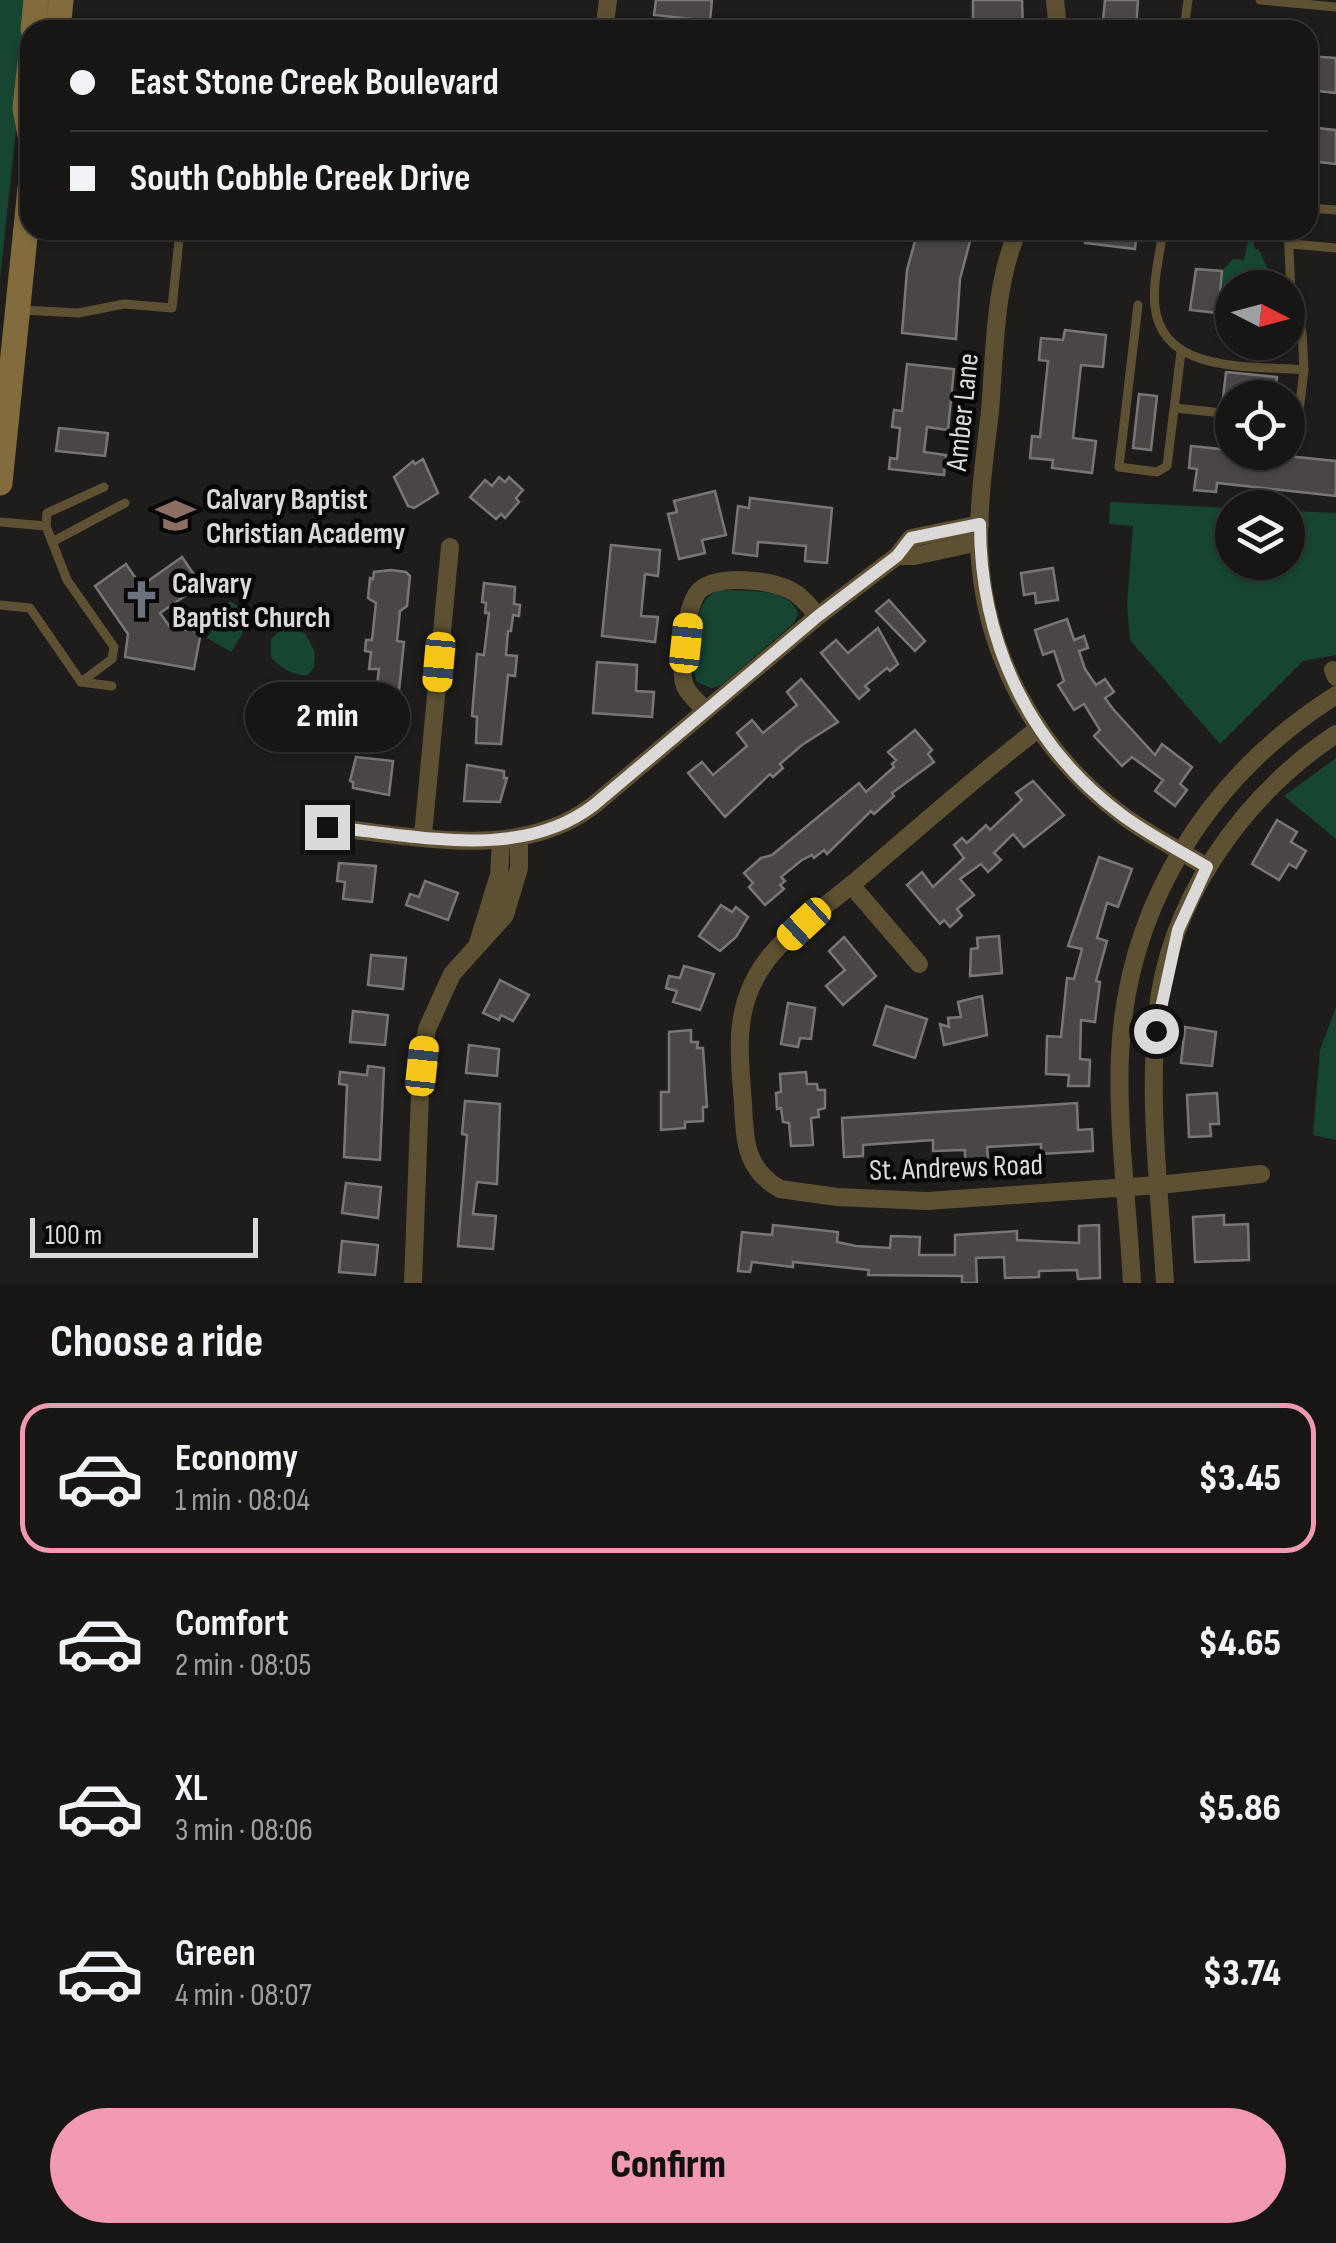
<!DOCTYPE html>
<meta charset="utf-8">
<style>
body{margin:0;font-family:"Sofia Sans Condensed",sans-serif;background:#201f1d;color:#f1f3f6;height:100vh;display:flex;flex-direction:column;font-size:38px;white-space:nowrap}
*{box-sizing:border-box;margin:0}
p{font-size:32px;color:#9e9fa0}
.icon{flex:none;width:55px;height:55px;fill:none;stroke:currentColor;stroke-width:2;stroke-linecap:round;stroke-linejoin:round}
.map{position:relative;height:1283px;overflow:hidden}
.side{display:flex;flex-direction:column;background:#171614;flex:1}
.side>*{flex:none}
.top-card{position:absolute;left:20px;top:20px;width:1298px;height:220px;border-radius:30px;box-shadow:0 2px 8px #0004,0 0 0 2px #363534;display:grid;align-content:center;height:220px;padding:0 50px;background:#171614}
.needle{width:65px;rotate:96deg}
.fabs{position:absolute;left:1215px;top:270px;display:grid;gap:20px}
.fabs a{display:grid;place-items:center;width:90px;height:90px;border-radius:50%;background:#171614;box-shadow:0 2px 8px #0004,0 0 0 2px #363534;font-size:50px}
.scale{position:absolute;left:30px;bottom:25px;width:228px;box-sizing:border-box;padding-left:10px;border:5px solid #dbdad9;border-top:0;font-size:28px;line-height:35px;white-space:nowrap;color:#dbdad9;-webkit-text-stroke:8px #080707;paint-order:stroke}
.end{position:absolute;width:45px;height:45px;margin:-22px;border:12px solid #dbdad9;background:#111;box-shadow:0 0 0 5px #111}
.from{border-radius:50%}
.bubble{position:absolute;height:70px;border-radius:35px;background:#171614;box-shadow:0 2px 8px #0004,0 0 0 2px #363534;font-size:32px;font-weight:800;line-height:70px;text-align:center}
.car{position:absolute;width:30px;height:60px;margin:-30px -15px;border-radius:12px;box-shadow:0 0 8px 2px #0007;background:linear-gradient(#f5c518 24%,#345 0 40%,#f5c518 0 76%,#345 0 86%,#f5c518 0)}
.top-card b{display:flex;align-items:center;gap:35px;height:95px;font-size:38px}
.top-card b+b{border-top:2px solid #363534}
.top-card i{width:25px;height:25px;background:#f1f3f6}
ul{padding:0;list-style:none}
li{display:flex;align-items:center;gap:30px;height:150px;margin:0 20px 15px;padding:0 30px;border:5px solid transparent;border-radius:30px}
li div{flex:1}
li b{display:block;font-size:38px}
li em{font-style:normal;font-weight:800}
li.current{border-color:#f19ab2}
li>.icon{width:90px;height:90px;stroke-width:1.5}
h2{padding:0 50px;font-size:45px;line-height:120px}
.primary-button{display:flex;gap:20px;margin-top:auto;padding:20px 50px}
.primary-button a{flex:1;height:115px;border-radius:60px;background:#f19ab2;color:#111;font-size:40px;font-weight:800;line-height:115px;text-align:center}
.map>svg:first-child{display:block}
.green{fill:#164631}
.building{fill:#494645;stroke:#797674;stroke-width:2.5}
.lines{fill:none;stroke-linecap:round;stroke-linejoin:round}
.lane{stroke:#5e5033;stroke-width:9}
.street{stroke:#5e5033;stroke-width:18}
.secondary{stroke:#826c3d;stroke-width:25}
.route{stroke:#dbdad9;stroke-width:12}
.labels{text-anchor:middle;stroke-width:9;stroke-linejoin:round;paint-order:stroke}
.street-label{font-size:30px;fill:#dbdad9;stroke:#080707}
.poi-label{font-size:30px;font-weight:bold;fill:#dbdad9;stroke:#080707;text-anchor:start}
</style>
<div class="map">
<svg width="1336" height="1283" viewBox="0 0 1336 1283">
<rect width="100%" height="100%" fill="#1f1d1b"/>
<g class="green">
<path d="M 0,0 L 30,0 L 0,279 Z"/>
<path d="M 1249,234 L 1253,234 L 1254,248 L 1259,250 L 1270,274 L 1268,287 L 1232,288 L 1232,316 L 1218,309 L 1222,271 L 1233,259 L 1244,260 Z"/>
<path d="M 1110,502 L 1232,508 L 1232,562 L 1288,562 L 1288,511 L 1336,513 L 1336,655 L 1303,661 L 1220,744 L 1130,640 L 1127,606 L 1133,526 L 1109,524 Z"/>
<path d="M 721,590 C 745,592 788,586 798,613 L 794,623 L 720,686 L 711,688 L 697,682 L 694,673 C 697,647 690,598 721,590 Z"/>
<path d="M 230,601 L 253,616 L 231,652 L 207,638 Z"/>
<path d="M 284,627 L 305,633 L 315,652 L 314,667 L 308,675 C 295,677 279,667 271,657 L 271,639 Z"/>
<path d="M 1336,758 L 1336,839 L 1284,796 Z"/>
<path d="M 1336,1007 L 1336,1140 L 1313,1135 L 1320,1050 Z"/>
</g>
<g class="building">
<path d="M 656,0 L 712,0 L 710,21 L 654,15 Z"/>
<path d="M 973,0 L 1022,0 L 1023,30 L 973,30 Z"/>
<path d="M 1105,0 L 1138,0 L 1136,30 L 1102,30 Z"/>
<path d="M 1308,56 L 1336,58 L 1336,93 L 1308,90 Z"/>
<path d="M 1308,127 L 1336,130 L 1336,164 L 1308,161 Z"/>
<path d="M 918,230 L 973,230 L 960,279 L 956,339 L 902,333 L 907,270 Z"/>
<path d="M 1086,230 L 1137,230 L 1135,249 L 1085,243 Z"/>
<path d="M 1196,269 L 1222,271 L 1218,313 L 1190,310 Z"/>
<path d="M 1065,330 L 1106,335 L 1103,367 L 1081,365 L 1073,438 L 1096,441 L 1092,473 L 1052,468 L 1053,460 L 1030,458 L 1032,436 L 1040,437 L 1048,361 L 1039,360 L 1041,338 L 1063,340 Z"/>
<path d="M 907,364 L 954,369 L 948,430 L 927,427 L 924,452 L 946,455 L 944,475 L 889,469 L 890,458 L 897,459 L 900,428 L 892,427 L 894,410 L 902,411 Z"/>
<path d="M 1226,372 L 1277,377 L 1275,398 L 1223,398 Z"/>
<path d="M 1139,394 L 1157,396 L 1151,450 L 1133,448 Z"/>
<path d="M 59,428 L 108,433 L 105,456 L 56,451 Z"/>
<path d="M 1191,446 L 1336,461 L 1336,496 L 1217,483 L 1216,492 L 1194,490 L 1197,469 L 1189,468 Z"/>
<path d="M 423,459 L 438,493 L 414,508 L 408,506 L 394,477 L 413,461 L 415,464 Z"/>
<path d="M 499,477 L 505,482 L 509,477 L 523,490 L 516,498 L 519,502 L 505,518 L 501,514 L 496,519 L 470,497 L 485,480 L 492,486 Z"/>
<path d="M 715,491 L 726,535 L 702,540 L 705,553 L 679,559 L 668,514 L 677,512 L 674,501 Z"/>
<path d="M 750,498 L 832,508 L 827,563 L 805,561 L 806,546 L 758,542 L 757,556 L 733,553 L 738,506 L 749,508 Z"/>
<path d="M 611,545 L 660,550 L 658,576 L 645,574 L 641,616 L 658,617 L 655,642 L 602,636 Z"/>
<path d="M 182,557 L 201,585 L 160,613 L 170,627 L 201,632 L 194,669 L 125,657 L 128,634 L 95,586 L 126,564 L 141,586 Z"/>
<path d="M 1053,568 L 1058,600 L 1036,603 L 1035,593 L 1024,595 L 1021,573 Z"/>
<path d="M 391,570 L 406,572 L 410,576 L 407,606 L 400,611 L 397,641 L 404,642 L 396,720 L 389,720 L 388,725 L 368,724 L 369,720 L 357,719 L 359,699 L 366,700 L 366,692 L 376,693 L 379,669 L 369,669 L 371,652 L 365,651 L 366,640 L 372,640 L 376,603 L 368,598 L 370,578 L 373,579 L 374,572 Z"/>
<path d="M 484,583 L 515,587 L 514,604 L 520,605 L 519,616 L 513,615 L 511,631 L 508,631 L 506,655 L 517,656 L 515,676 L 508,675 L 501,744 L 476,743 L 477,717 L 472,716 L 477,654 L 484,655 L 489,613 L 485,613 L 486,603 L 482,602 Z"/>
<path d="M 889,600 L 925,641 L 915,651 L 876,611 Z"/>
<path d="M 1067,619 L 1074,640 L 1084,636 L 1088,648 L 1079,651 L 1085,669 L 1096,685 L 1105,679 L 1114,692 L 1105,698 L 1113,709 L 1155,755 L 1162,744 L 1192,767 L 1180,784 L 1187,790 L 1175,806 L 1155,791 L 1163,780 L 1132,757 L 1122,766 L 1094,736 L 1100,730 L 1084,704 L 1074,710 L 1058,685 L 1064,681 L 1054,651 L 1043,655 L 1035,630 Z"/>
<path d="M 878,628 L 898,664 L 890,671 L 887,668 L 865,686 L 869,690 L 859,699 L 821,653 L 836,640 L 848,653 Z"/>
<path d="M 597,662 L 637,665 L 636,691 L 654,692 L 652,717 L 593,713 Z"/>
<path d="M 801,679 L 838,722 L 802,745 L 780,764 L 783,768 L 773,777 L 770,774 L 725,817 L 688,773 L 702,762 L 713,775 L 747,746 L 737,733 L 752,720 L 763,733 L 797,705 L 787,692 Z"/>
<path d="M 915,730 L 932,750 L 928,754 L 934,762 L 892,793 L 894,796 L 874,814 L 871,811 L 827,854 L 824,850 L 814,858 L 812,855 L 802,860 L 781,877 L 785,881 L 780,885 L 784,889 L 765,905 L 749,887 L 753,883 L 744,873 L 761,858 L 772,855 L 859,783 L 866,792 L 894,767 L 892,764 L 896,760 L 888,752 Z"/>
<path d="M 356,757 L 393,761 L 389,795 L 353,788 L 353,782 L 350,781 Z"/>
<path d="M 467,765 L 504,771 L 504,778 L 507,778 L 500,802 L 464,801 Z"/>
<path d="M 1033,781 L 1064,815 L 1024,847 L 1013,834 L 994,853 L 1001,860 L 988,872 L 981,864 L 960,879 L 974,895 L 957,909 L 962,916 L 950,927 L 944,920 L 940,924 L 907,885 L 922,872 L 933,887 L 964,858 L 954,845 L 962,838 L 967,843 L 986,825 L 990,830 L 1022,800 L 1016,793 Z"/>
<path d="M 1277,820 L 1297,832 L 1291,842 L 1306,851 L 1296,868 L 1289,864 L 1279,880 L 1252,864 Z"/>
<path d="M 1099,857 L 1132,869 L 1118,907 L 1107,903 L 1097,938 L 1107,941 L 1096,981 L 1100,982 L 1095,1022 L 1081,1020 L 1080,1059 L 1090,1060 L 1089,1086 L 1068,1086 L 1069,1075 L 1046,1074 L 1047,1036 L 1061,1037 L 1067,978 L 1074,979 L 1082,949 L 1068,946 Z"/>
<path d="M 339,863 L 376,866 L 372,902 L 343,899 L 345,882 L 337,881 Z"/>
<path d="M 425,881 L 458,893 L 448,920 L 406,905 L 410,894 L 419,897 Z"/>
<path d="M 721,905 L 732,912 L 736,907 L 748,917 L 736,937 L 720,951 L 699,936 Z"/>
<path d="M 999,936 L 1002,973 L 970,976 L 971,949 L 978,948 L 977,938 Z"/>
<path d="M 844,937 L 876,976 L 843,1005 L 826,986 L 845,970 L 829,951 Z"/>
<path d="M 371,955 L 406,958 L 403,989 L 368,985 Z"/>
<path d="M 684,966 L 714,974 L 700,1010 L 673,1002 L 677,991 L 666,988 L 669,976 L 680,978 Z"/>
<path d="M 500,980 L 529,995 L 513,1021 L 501,1015 L 499,1020 L 483,1013 Z"/>
<path d="M 982,996 L 987,1035 L 944,1045 L 940,1024 L 949,1027 L 948,1018 L 961,1017 L 958,1002 Z"/>
<path d="M 788,1003 L 815,1008 L 811,1039 L 800,1038 L 798,1047 L 781,1044 Z"/>
<path d="M 886,1006 L 927,1019 L 915,1058 L 874,1045 Z"/>
<path d="M 353,1011 L 388,1015 L 385,1045 L 350,1042 Z"/>
<path d="M 1185,1027 L 1216,1032 L 1212,1066 L 1181,1063 Z"/>
<path d="M 691,1030 L 691,1042 L 698,1042 L 697,1048 L 703,1048 L 707,1107 L 703,1107 L 703,1121 L 685,1122 L 685,1128 L 661,1130 L 661,1092 L 669,1092 L 669,1032 Z"/>
<path d="M 469,1045 L 499,1049 L 497,1076 L 466,1073 Z"/>
<path d="M 368,1066 L 384,1068 L 380,1160 L 344,1157 L 347,1085 L 339,1084 L 340,1072 L 367,1075 Z"/>
<path d="M 806,1072 L 807,1084 L 817,1084 L 818,1090 L 825,1090 L 825,1108 L 818,1110 L 819,1117 L 811,1118 L 813,1145 L 791,1146 L 789,1123 L 783,1122 L 781,1108 L 777,1109 L 776,1093 L 781,1092 L 780,1074 Z"/>
<path d="M 1217,1093 L 1219,1124 L 1210,1124 L 1211,1136 L 1189,1137 L 1187,1095 Z"/>
<path d="M 465,1101 L 500,1104 L 497,1184 L 477,1182 L 473,1214 L 496,1216 L 493,1249 L 458,1246 L 467,1135 L 462,1134 Z"/>
<path d="M 1077,1103 L 1078,1130 L 1092,1129 L 1093,1151 L 1041,1154 L 1041,1144 L 987,1147 L 988,1159 L 965,1160 L 965,1150 L 933,1151 L 933,1140 L 863,1145 L 863,1156 L 844,1157 L 842,1118 Z"/>
<path d="M 346,1183 L 381,1187 L 378,1218 L 342,1213 Z"/>
<path d="M 1224,1215 L 1224,1225 L 1248,1224 L 1249,1260 L 1195,1262 L 1193,1217 Z"/>
<path d="M 773,1225 L 838,1232 L 837,1242 L 856,1246 L 890,1248 L 891,1236 L 920,1237 L 919,1255 L 955,1255 L 955,1235 L 1017,1231 L 1017,1240 L 1079,1243 L 1079,1226 L 1099,1225 L 1100,1278 L 1078,1279 L 1077,1270 L 1039,1271 L 1039,1277 L 1005,1278 L 1004,1257 L 976,1258 L 977,1283 L 962,1283 L 962,1276 L 868,1275 L 869,1270 L 793,1262 L 793,1267 L 752,1262 L 750,1272 L 738,1271 L 742,1232 L 772,1235 Z"/>
<path d="M 342,1241 L 378,1245 L 375,1275 L 339,1272 Z"/>
</g>
<g class="lines">
<g class="lane">
<path d="M 1260,0 L 1336,7"/>
<path d="M 1184,30 L 1188,0"/>
<path d="M 1308,208 L 1336,210"/>
<path d="M 1163,230 C 1160,254 1152,284 1155,307 C 1163,375 1253,365 1304,370"/>
<path d="M 1291,244 L 1336,248"/>
<path d="M 1138,305 L 1119,467 L 1157,472 L 1167,466 L 1181,352"/>
<path d="M 21,310 L 78,313 L 124,304 L 172,308 L 180,230"/>
<path d="M 1175,408 L 1232,414"/>
<path d="M 1288,419 L 1298,420 L 1304,370 L 1302,332 L 1291,292 L 1288,230"/>
<path d="M 0,522 L 46,526 L 67,580 L 114,647 L 112,659 L 81,682 L 30,608 L 0,605"/>
<path d="M 46,526 L 47,513 L 104,487"/>
<path d="M 52,542 L 125,503"/>
<path d="M 81,682 L 112,686"/>
</g>
<g class="street">
<path d="M 1055,0 L 1058,30"/>
<path d="M 606,15 L 608,0"/>
<path d="M 1018,230 C 994,285 995,351 990,411 C 985,454 979,497 979,540 C 981,650 1035,750 1122,815 C 1149,835 1179,850 1207,867"/>
<path d="M 897,556 L 914,556 L 979,542"/>
<path d="M 1333,670 L 1336,677"/>
<path d="M 705,710 C 699,703 689,695 685,686 C 678,669 686,602 700,590 C 719,574 770,580 790,590 C 802,596 809,606 818,616"/>
<path d="M 1039,728 C 974,778 913,833 850,886 C 816,914 772,942 753,983 C 734,1021 740,1063 743,1104 C 745,1141 745,1169 780,1189 L 837,1197 L 927,1201 L 1159,1185 L 1261,1174"/>
<path d="M 327,827 C 414,835 518,863 594,805 L 818,616 L 897,556 L 911,538 L 980,524"/>
<path d="M 423,835 L 450,547"/>
<path d="M 851,885 L 919,964"/>
<path d="M 478,943 L 499,875 L 501,841"/>
<path d="M 413,1283 L 421,1067 L 427,1029 L 452,974 L 505,915 L 519,868 L 519,838"/>
<path d="M 1132,1283 C 1128,1207 1117,1129 1120,1054 C 1127,903 1210,775 1336,695"/>
<path d="M 1165,1283 C 1160,1195 1148,1104 1157,1016 C 1168,901 1242,797 1336,734"/>
</g>
<g class="secondary">
<path d="M 33,30 L 36,0"/>
<path d="M 58,30 L 61,0"/>
<path d="M 30,63 L 25,108 L 30,135"/>
<path d="M 0,483 L 30,188"/>
</g>
</g>
<g class="lines">
<path class="route" d="M 327,827 C 414,834 519,863 594,805 L 818,616 L 897,556 L 911,538 L 980,524 C 980,640 1028,745 1122,815 C 1149,835 1179,850 1207,867 L 1178,930 L 1156,1031"/>
</g>
<defs>
<symbol id="school-bare" viewBox="-9 -9 18 18"><path d="M0-5L7-2L0 1L-7-2ZM-4 1L0 2.5L4 1V4Q0 6-4 4Z" fill="#8d6e63" stroke="#080707" stroke-width="2.5" paint-order="stroke"/></symbol>
<symbol id="church-bare" viewBox="-9 -9 18 18"><path d="M-1.2-6h2.4v3.5h3.3v2.4h-3.3V6h-2.4V-.1h-3.3v-2.4h3.3Z" fill="#6b7280" stroke="#080707" stroke-width="2.5" paint-order="stroke"/></symbol>
</defs>
<g fill-rule="evenodd">
<use href="#school-bare" x="148" y="488" width="55" height="55"/>
<use href="#church-bare" x="114" y="572" width="55" height="55"/>
</g>
<g class="labels">
<g class="street-label">
<text transform="translate(962 412) rotate(-84)" y="10">Amber Lane</text>
<text transform="translate(956 1167) rotate(-2)" y="10">St. Andrews Road</text>
</g>
<g class="poi-label">
<text x="206" y="509">Calvary Baptist<tspan x="206" dy="34">Christian Academy</tspan></text>
<text x="172" y="593">Calvary<tspan x="172" dy="34">Baptist Church</tspan></text>
</g>
</g>
</svg>
<div class="fabs">
<a><svg class="needle" viewBox="-14 -14 28 28"><path d="M0-13l5 13h-10z" fill="#e53935"/><path d="M0 13l5-13h-10z" fill="#9e9fa0"/></svg></a>
<a><svg class="icon" aria-label="locate" viewBox="0 0 24 24"><circle cx="12" cy="12" r="6"/><path d="M12 2v4M12 18v4M2 12h4M18 12h4"/></svg></a>
<a><svg class="icon" aria-label="layers" viewBox="0 0 24 24"><path d="M12 4l9 5-9 5-9-5zM3 14l9 5 9-5"/></svg></a>
</div>
<div class="scale">100 m</div>
<i class="end from" style="left:1156px;top:1031px"></i>
<i class="end" style="left:327px;top:827px"></i>
<div class="bubble" style="left:245px;top:682px;width:165px">2 min</div>
<i class="car" style="left:686px;top:643px;rotate:6deg"></i>
<i class="car" style="left:439px;top:662px;rotate:185deg"></i>
<i class="car" style="left:804px;top:924px;rotate:227deg"></i>
<i class="car" style="left:422px;top:1066px;rotate:6deg"></i>
<div class="top-card">
<b><i class="from"></i>East Stone Creek Boulevard</b>
<b><i></i>South Cobble Creek Drive</b>
</div>
</div>
<section class="side">
<h2>Choose a ride</h2>
<ul>
<li class="current"><svg class="icon" aria-label="car" viewBox="0 0 24 24"><path d="M5 17H2v-5l4-1 3-4h7l3 4 3 1v5h-3M9 17h6M6 11h13"/><circle cx="7" cy="17" r="2"/><circle cx="17" cy="17" r="2"/></svg><div><b>Economy</b><p>1 min · 08:04</p></div><em>$3.45</em></li>
<li><svg class="icon" aria-label="car" viewBox="0 0 24 24"><path d="M5 17H2v-5l4-1 3-4h7l3 4 3 1v5h-3M9 17h6M6 11h13"/><circle cx="7" cy="17" r="2"/><circle cx="17" cy="17" r="2"/></svg><div><b>Comfort</b><p>2 min · 08:05</p></div><em>$4.65</em></li>
<li><svg class="icon" aria-label="car" viewBox="0 0 24 24"><path d="M5 17H2v-5l4-1 3-4h7l3 4 3 1v5h-3M9 17h6M6 11h13"/><circle cx="7" cy="17" r="2"/><circle cx="17" cy="17" r="2"/></svg><div><b>XL</b><p>3 min · 08:06</p></div><em>$5.86</em></li>
<li><svg class="icon" aria-label="car" viewBox="0 0 24 24"><path d="M5 17H2v-5l4-1 3-4h7l3 4 3 1v5h-3M9 17h6M6 11h13"/><circle cx="7" cy="17" r="2"/><circle cx="17" cy="17" r="2"/></svg><div><b>Green</b><p>4 min · 08:07</p></div><em>$3.74</em></li>
</ul>
<div class="primary-button"><a>Confirm</a></div>
</section>
